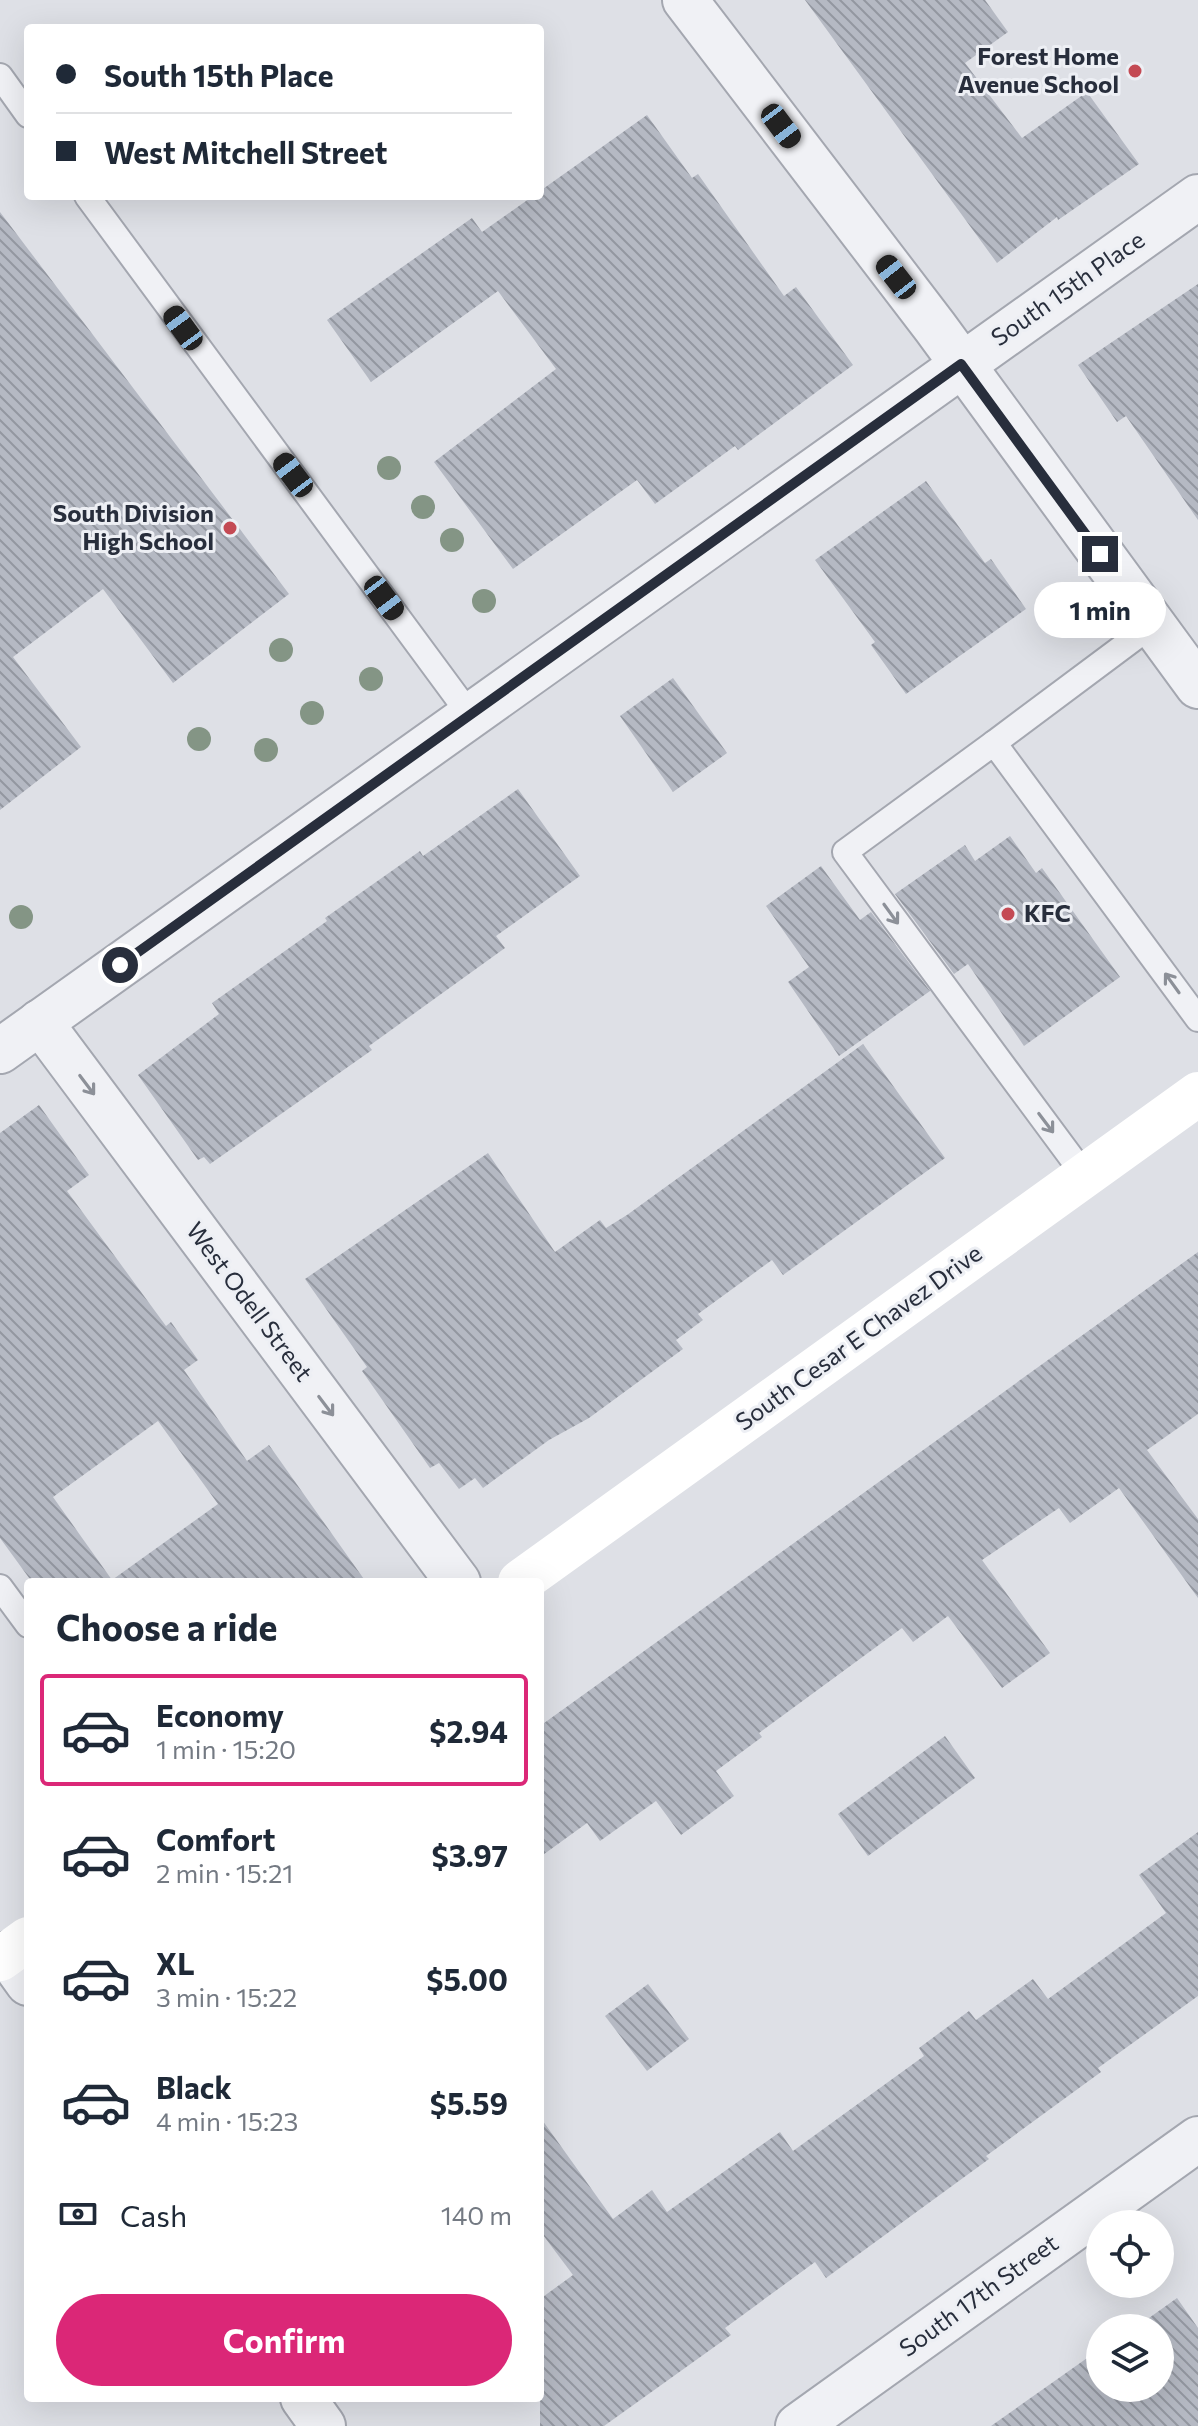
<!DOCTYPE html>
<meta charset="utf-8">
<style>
body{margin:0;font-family:Commissioner,sans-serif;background:#f2f2f3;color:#1f2937;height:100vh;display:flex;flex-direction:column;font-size:30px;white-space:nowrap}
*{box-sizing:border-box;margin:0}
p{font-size:26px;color:#747a83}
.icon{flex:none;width:44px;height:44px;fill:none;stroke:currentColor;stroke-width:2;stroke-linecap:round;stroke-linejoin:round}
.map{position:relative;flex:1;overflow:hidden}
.drawer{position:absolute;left:24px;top:1578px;width:520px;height:824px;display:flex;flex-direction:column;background:#fff;border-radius:8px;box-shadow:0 8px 32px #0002}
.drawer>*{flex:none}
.hud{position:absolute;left:24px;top:24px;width:520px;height:176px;border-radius:8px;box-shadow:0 8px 32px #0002;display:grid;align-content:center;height:176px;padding:0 32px;background:#fff}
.controls{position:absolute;left:1086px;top:2210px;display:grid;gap:16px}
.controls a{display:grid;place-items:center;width:88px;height:88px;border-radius:50%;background:#fff;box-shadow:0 8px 32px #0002;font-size:40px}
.end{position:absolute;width:36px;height:36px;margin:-18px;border:10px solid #282e3c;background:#fff;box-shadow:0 0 0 4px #fff}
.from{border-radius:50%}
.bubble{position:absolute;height:56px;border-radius:28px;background:#fff;box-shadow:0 8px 32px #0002;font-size:26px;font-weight:700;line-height:56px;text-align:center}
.car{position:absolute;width:24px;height:48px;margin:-24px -12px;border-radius:10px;box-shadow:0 0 6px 2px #0007;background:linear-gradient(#222 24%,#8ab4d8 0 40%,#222 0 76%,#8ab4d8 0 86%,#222 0)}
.hud b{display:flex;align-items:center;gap:28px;height:76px;font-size:30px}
.hud b+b{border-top:2px solid #e0e1e3}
.hud i{width:20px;height:20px;background:#1f2937}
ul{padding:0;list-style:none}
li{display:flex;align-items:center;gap:24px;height:112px;margin:0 16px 12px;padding:0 16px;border:4px solid transparent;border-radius:8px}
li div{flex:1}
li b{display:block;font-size:30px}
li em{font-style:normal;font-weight:700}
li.selected{border-color:#db2777}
li>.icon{width:72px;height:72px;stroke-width:1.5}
h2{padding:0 32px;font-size:36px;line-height:96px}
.pay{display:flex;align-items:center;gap:20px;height:88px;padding:0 32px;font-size:30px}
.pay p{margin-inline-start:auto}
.action{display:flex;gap:16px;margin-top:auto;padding:16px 32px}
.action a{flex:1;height:92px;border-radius:48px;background:#db2777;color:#fff;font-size:32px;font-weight:700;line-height:92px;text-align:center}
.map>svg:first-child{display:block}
.building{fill:url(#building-back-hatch);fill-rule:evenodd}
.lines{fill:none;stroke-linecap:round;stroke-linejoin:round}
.service-casing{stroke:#a4a7b0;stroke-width:28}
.minor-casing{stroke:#a4a7b0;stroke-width:48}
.tertiary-casing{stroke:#a4a7b0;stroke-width:48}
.service{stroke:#f0f1f5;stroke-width:24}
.minor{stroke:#f0f1f5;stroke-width:44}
.tertiary{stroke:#f0f1f5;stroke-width:44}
.secondary{stroke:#fff;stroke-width:44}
.tree{fill:#849585}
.oneway{stroke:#8c9098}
.route{stroke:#282e3c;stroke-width:10}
.poi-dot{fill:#c44a54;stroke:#edeff4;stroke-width:3}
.labels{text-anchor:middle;stroke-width:6;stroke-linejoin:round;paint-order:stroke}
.poi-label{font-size:24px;font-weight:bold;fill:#282e3c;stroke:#edeff4;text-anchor:end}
.street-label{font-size:24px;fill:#282e3c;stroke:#edeff4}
</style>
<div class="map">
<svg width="1198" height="2426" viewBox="0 0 1198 2426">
<defs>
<pattern id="building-back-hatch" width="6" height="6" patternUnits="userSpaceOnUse" patternTransform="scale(2)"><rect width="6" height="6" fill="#b5b9c3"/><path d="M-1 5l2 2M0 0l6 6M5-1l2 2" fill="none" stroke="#9397a0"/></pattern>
</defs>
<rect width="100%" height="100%" fill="#dee0e6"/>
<g class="building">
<path d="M 805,0 L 985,0 L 1008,32 L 965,63 L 1022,138 L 1087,92 L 1139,164 L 1058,220 L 1057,217 L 997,263 Z"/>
<path d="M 647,115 L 692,178 L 698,174 L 784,296 L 796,287 L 853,365 L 738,450 L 735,446 L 655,504 L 637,480 L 513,569 L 434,462 L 556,369 L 498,291 L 371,382 L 327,320 L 472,218 L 482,232 L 533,196 L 540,196 L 540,191 Z"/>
<path d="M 0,212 L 289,594 L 173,683 L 103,589 L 13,657 L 81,747 L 0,810 Z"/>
<path d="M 1198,284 L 1198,520 L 1126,416 L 1117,422 L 1078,365 Z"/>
<path d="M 926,481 L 985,563 L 991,559 L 1026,609 L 906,694 L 871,645 L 875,642 L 815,560 Z"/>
<path d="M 673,678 L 727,753 L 673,792 L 620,716 Z"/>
<path d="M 518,789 L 580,876 L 496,936 L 505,948 L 369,1046 L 372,1050 L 210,1164 L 204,1157 L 198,1160 L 138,1075 L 219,1014 L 212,1003 L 327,921 L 325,918 L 420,851 L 423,856 Z"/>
<path d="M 1010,836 L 1036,873 L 1042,868 L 1120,977 L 1024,1046 L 968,964 L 954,974 L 895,894 L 965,845 L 975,861 Z"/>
<path d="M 821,866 L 860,920 L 871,912 L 930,991 L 839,1056 L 788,982 L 809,967 L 766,906 Z"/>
<path d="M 863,1044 L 945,1158 L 783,1275 L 772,1260 L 698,1314 L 703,1320 L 676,1340 L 683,1349 L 589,1418 L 549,1440 L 483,1488 L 475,1478 L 459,1489 L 439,1463 L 430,1468 L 362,1371 L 367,1367 L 305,1279 L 488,1153 L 555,1252 L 600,1220 L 606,1228 L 627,1215 Z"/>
<path d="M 39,1105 L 89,1175 L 67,1191 L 166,1326 L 171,1322 L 198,1360 L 184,1370 L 247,1461 L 269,1445 L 366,1582 L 32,1582 L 0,1538 L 0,1133 ZM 158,1421 L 218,1504 L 112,1580 L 53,1497 Z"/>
<path d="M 1198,1252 L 1198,1414 L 1147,1450 L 1198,1519 L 1198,1598 L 1119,1488 L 1070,1523 L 1059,1508 L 982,1560 L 1050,1653 L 1002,1688 L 948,1616 L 913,1642 L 902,1628 L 759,1733 L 762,1737 L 716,1771 L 734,1796 L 681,1835 L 656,1801 L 600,1841 L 587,1823 L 540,1857 L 540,1726 Z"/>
<path d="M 945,1736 L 975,1778 L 868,1856 L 838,1814 Z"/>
<path d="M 1198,1832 L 1198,1996 L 1098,2068 L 1101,2072 L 986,2156 L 989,2159 L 826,2278 L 815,2262 L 725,2328 L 731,2335 L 604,2426 L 540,2426 L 540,2299 L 573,2275 L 540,2231 L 540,2117 L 613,2219 L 652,2190 L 667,2212 L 780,2132 L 793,2151 L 924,2056 L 919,2048 L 969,2011 L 976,2020 L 1033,1979 L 1048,1999 L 1166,1913 L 1139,1875 Z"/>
<path d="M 648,1984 L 689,2039 L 647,2071 L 605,2016 Z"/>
<path d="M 1177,2298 L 1198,2328 L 1198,2426 L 991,2426 L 1090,2356 L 1092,2359 L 1100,2353 L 1100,2388 L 1160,2388 L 1160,2328 L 1135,2328 Z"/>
</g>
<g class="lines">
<defs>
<g id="service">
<path d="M 0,76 L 28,115"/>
<path d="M 87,196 L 470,715"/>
<path d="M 994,743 L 1152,625"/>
<path d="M 1085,1176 L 845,852 L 994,743 L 1198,1019"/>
<path d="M 0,1587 L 28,1625"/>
</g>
<g id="minor">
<path d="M 40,1022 L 458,1582"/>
<path d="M 0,1051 L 1198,197"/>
<path d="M 7,1954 L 28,1983"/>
<path d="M 303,2398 L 323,2426"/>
<path d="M 798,2426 L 1198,2139"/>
</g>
<path id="tertiary" d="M 685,0 L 935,327 L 1198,686"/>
</defs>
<use href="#service" class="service-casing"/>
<use href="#minor" class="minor-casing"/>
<use href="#tertiary" class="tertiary-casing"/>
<use href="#service" class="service"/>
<use href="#minor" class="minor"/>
<use href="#tertiary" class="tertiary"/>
<g class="secondary">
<path d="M 520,1582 L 1198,1094"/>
<path d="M 0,1959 L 28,1939"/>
</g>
</g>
<g class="tree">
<circle cx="389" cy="468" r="12"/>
<circle cx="423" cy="507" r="12"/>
<circle cx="452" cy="540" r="12"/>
<circle cx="484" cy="601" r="12"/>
<circle cx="281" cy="650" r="12"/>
<circle cx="371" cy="679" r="12"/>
<circle cx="312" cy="713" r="12"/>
<circle cx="199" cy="739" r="12"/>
<circle cx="266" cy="750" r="12"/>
<circle cx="21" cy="917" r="12"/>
</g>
<defs><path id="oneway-shaft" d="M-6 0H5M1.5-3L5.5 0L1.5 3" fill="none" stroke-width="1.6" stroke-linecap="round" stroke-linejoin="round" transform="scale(2)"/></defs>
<g class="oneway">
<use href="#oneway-shaft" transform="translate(891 914) rotate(54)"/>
<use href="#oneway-shaft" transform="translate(1172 983) rotate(-126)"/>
<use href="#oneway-shaft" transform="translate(87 1085) rotate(53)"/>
<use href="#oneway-shaft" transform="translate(1046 1123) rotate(53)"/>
<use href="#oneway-shaft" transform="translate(326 1406) rotate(53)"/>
</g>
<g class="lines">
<path class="route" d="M 120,965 L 961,364 L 1100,554"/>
</g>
<g class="poi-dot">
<circle cx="1135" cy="71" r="8"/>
<circle cx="230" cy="528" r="8"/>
<circle cx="1008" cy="914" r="8"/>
</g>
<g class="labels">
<g class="poi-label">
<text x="1119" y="65">Forest Home<tspan x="1119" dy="28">Avenue School</tspan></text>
<text x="214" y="522">South Division<tspan x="214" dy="28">High School</tspan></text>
<text x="1024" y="922" text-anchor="start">KFC</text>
</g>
<g class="street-label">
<text transform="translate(1068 289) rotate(-35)" y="8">South 15th Place</text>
<text transform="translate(249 1302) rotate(53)" y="8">West Odell Street</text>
<text transform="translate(859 1338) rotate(-36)" y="8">South Cesar E Chavez Drive</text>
<text transform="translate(979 2296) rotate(-36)" y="8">South 17th Street</text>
</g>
</g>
</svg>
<div class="controls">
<a><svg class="icon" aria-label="locate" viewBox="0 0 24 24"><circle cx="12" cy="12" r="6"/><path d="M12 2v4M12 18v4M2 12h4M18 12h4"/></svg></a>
<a><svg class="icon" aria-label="layers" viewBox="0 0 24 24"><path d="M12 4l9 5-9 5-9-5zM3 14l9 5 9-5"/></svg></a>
</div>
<i class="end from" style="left:120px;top:965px"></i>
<i class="end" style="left:1100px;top:554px"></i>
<div class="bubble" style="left:1034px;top:582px;width:132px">1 min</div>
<i class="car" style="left:781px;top:126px;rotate:143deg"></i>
<i class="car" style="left:896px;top:277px;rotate:322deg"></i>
<i class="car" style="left:183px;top:328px;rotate:324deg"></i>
<i class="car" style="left:293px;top:475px;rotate:323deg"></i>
<i class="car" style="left:384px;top:598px;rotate:143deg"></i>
<div class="hud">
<b><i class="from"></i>South 15th Place</b>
<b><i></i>West Mitchell Street</b>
</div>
<section class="drawer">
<h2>Choose a ride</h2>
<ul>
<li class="selected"><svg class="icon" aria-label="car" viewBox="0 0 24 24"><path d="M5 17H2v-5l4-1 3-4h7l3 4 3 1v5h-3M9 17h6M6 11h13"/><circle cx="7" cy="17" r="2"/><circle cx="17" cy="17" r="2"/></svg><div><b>Economy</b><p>1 min · 15:20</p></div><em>$2.94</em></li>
<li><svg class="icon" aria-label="car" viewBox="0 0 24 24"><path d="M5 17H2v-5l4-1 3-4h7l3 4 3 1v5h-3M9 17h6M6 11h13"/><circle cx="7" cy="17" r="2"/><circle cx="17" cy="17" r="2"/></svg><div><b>Comfort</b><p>2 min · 15:21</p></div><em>$3.97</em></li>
<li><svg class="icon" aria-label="car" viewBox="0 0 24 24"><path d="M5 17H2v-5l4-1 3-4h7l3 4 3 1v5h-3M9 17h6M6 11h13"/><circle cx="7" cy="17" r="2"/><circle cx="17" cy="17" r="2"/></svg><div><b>XL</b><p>3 min · 15:22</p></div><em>$5.00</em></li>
<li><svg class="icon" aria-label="car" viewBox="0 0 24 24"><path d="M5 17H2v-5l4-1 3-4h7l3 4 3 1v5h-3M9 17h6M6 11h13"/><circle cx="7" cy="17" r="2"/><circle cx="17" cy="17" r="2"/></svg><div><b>Black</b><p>4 min · 15:23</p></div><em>$5.59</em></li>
</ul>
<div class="pay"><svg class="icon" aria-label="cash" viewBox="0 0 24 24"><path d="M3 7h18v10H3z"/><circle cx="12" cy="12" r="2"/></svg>Cash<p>140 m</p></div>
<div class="action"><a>Confirm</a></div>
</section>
</div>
